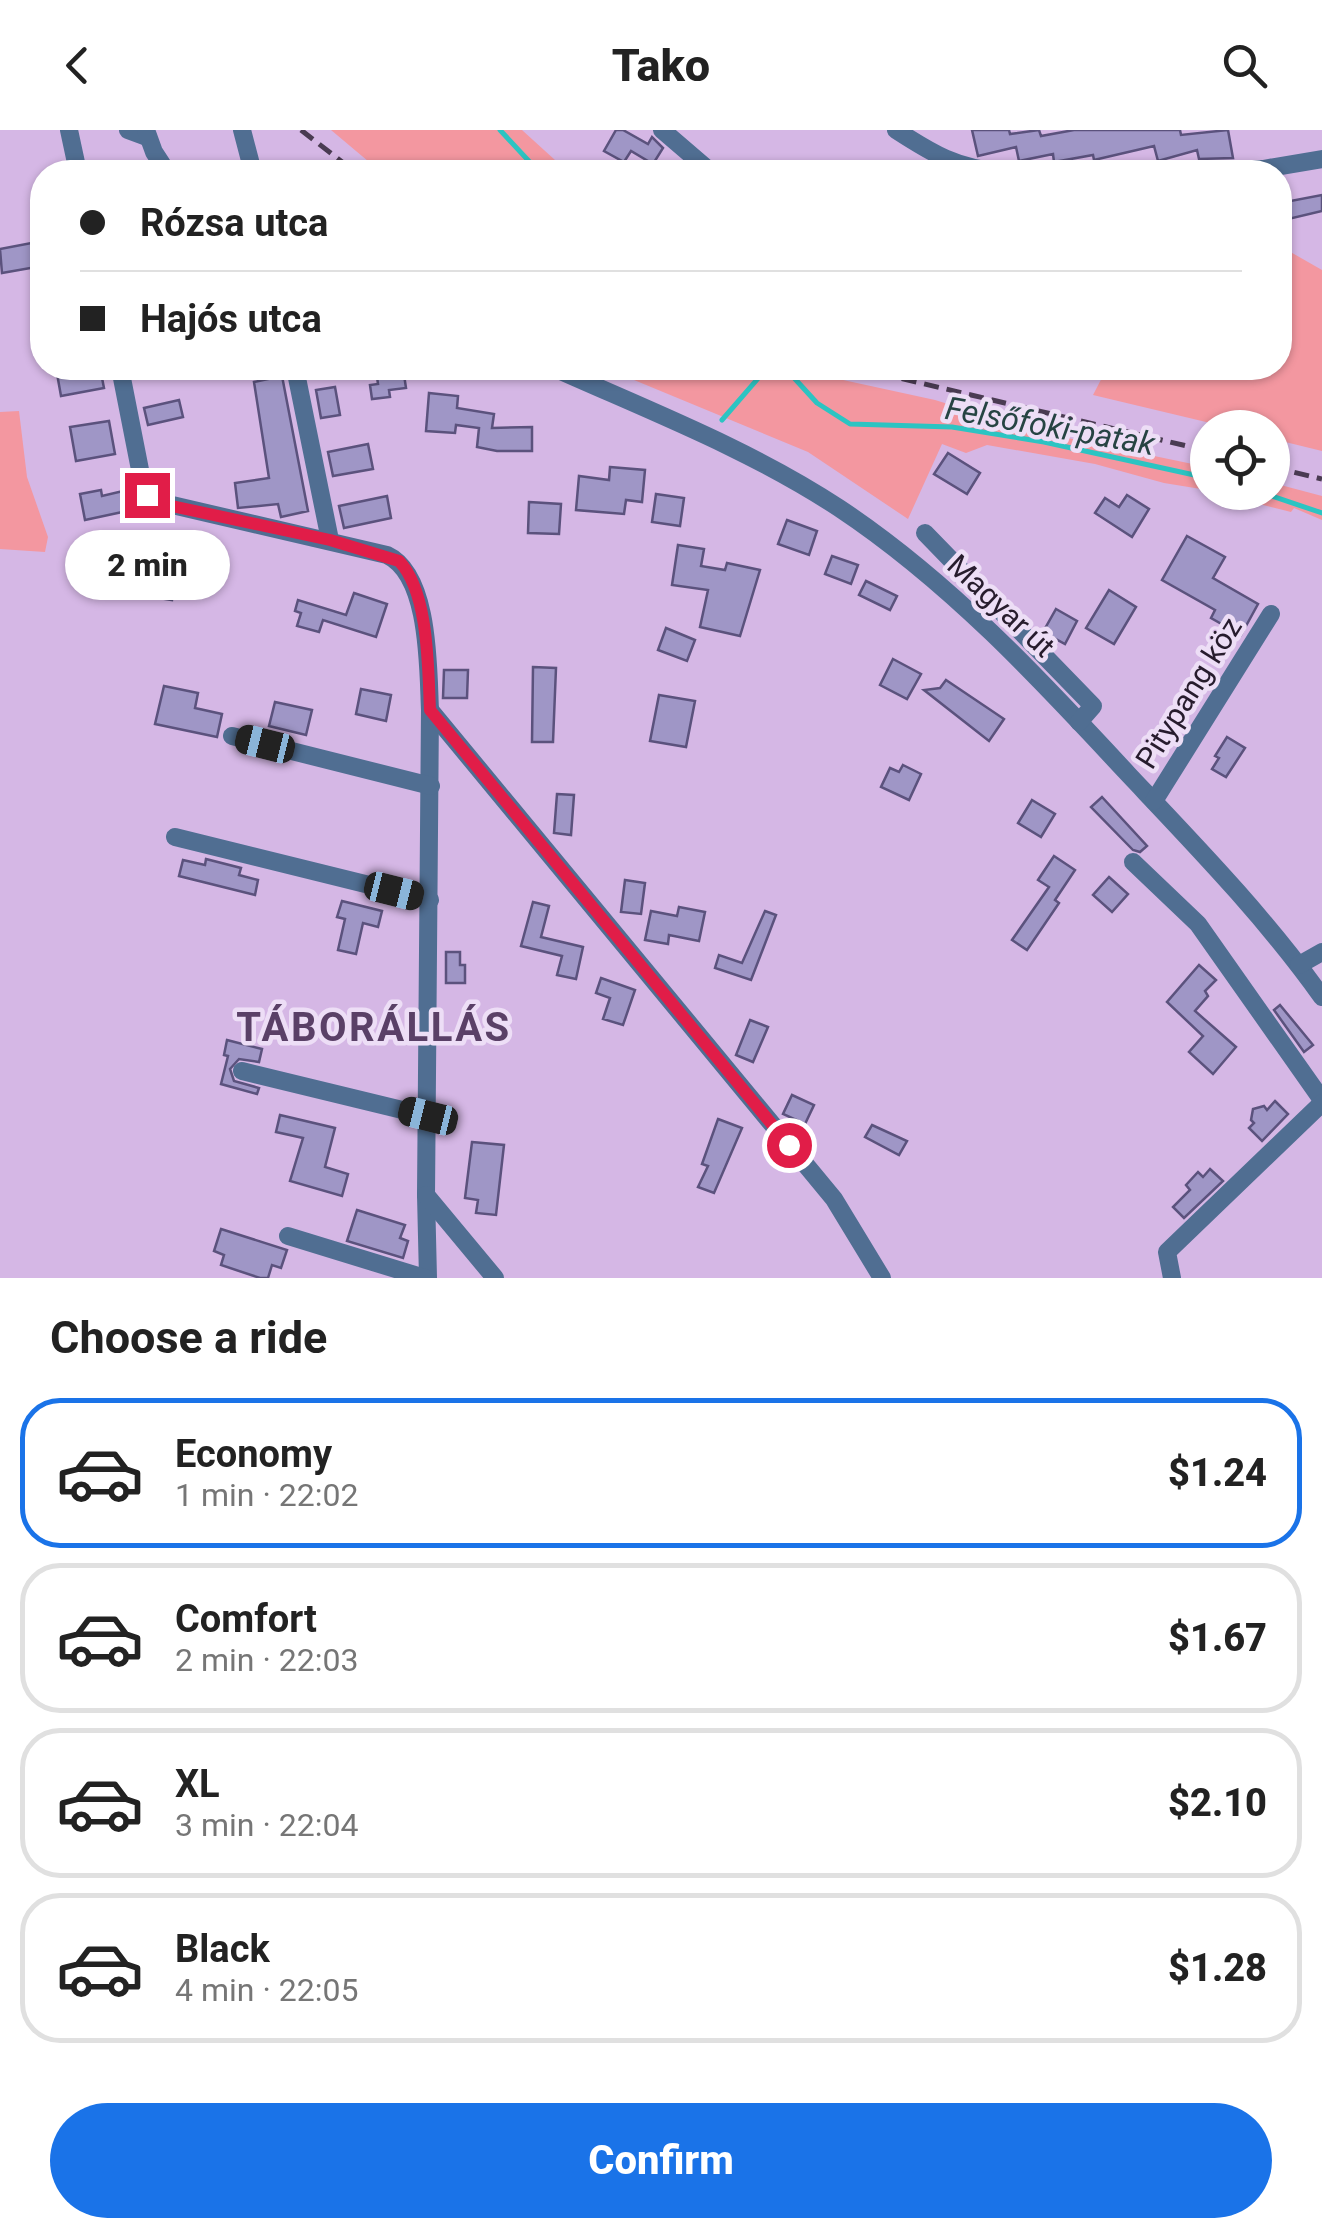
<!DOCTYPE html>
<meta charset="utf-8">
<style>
body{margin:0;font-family:Roboto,sans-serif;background:#f6f6f6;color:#222;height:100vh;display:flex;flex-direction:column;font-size:38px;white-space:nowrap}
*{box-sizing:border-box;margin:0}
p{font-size:32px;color:#767676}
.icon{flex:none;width:55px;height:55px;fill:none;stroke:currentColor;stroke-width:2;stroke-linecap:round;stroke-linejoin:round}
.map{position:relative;height:1148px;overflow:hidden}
.drawer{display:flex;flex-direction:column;background:#fff;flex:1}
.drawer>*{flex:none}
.banner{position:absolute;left:30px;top:30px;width:1262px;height:220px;border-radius:40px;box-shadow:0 2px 8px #0004;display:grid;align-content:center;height:220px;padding:0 50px;background:#fff}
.controls{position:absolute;left:1190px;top:280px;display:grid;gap:20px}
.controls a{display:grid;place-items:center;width:100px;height:100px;border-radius:50%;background:#fff;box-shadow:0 2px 8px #0004;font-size:50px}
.end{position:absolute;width:45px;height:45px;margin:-22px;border:12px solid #e11d48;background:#fff;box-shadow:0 0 0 5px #fff}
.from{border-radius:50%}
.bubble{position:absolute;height:70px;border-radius:35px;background:#fff;box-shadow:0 2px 8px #0004;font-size:32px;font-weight:800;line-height:70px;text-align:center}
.car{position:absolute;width:30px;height:60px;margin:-30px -15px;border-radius:12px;box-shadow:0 0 8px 2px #0007;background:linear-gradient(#222 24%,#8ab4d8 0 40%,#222 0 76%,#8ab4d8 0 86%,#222 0)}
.banner b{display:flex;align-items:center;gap:35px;height:95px;font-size:38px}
.banner b+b{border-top:2px solid #e0e0e0}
.banner i{width:25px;height:25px;background:#222}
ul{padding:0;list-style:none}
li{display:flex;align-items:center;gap:30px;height:150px;margin:0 20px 15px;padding:0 30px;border:5px solid #e0e0e0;border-radius:40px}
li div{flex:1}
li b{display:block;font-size:38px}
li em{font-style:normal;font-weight:800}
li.on{border-color:#1a73e8}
li>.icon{width:90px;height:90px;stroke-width:1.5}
h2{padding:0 50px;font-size:45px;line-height:120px}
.action{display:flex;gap:20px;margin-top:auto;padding:20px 50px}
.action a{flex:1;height:115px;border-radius:60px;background:#1a73e8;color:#fff;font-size:40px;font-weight:800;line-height:115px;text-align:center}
header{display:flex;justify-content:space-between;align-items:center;height:130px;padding:0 50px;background:#fff;font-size:45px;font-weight:800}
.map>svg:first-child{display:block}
.green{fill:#f397a0}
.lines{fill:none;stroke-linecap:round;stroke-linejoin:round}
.stream{stroke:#2cc4c2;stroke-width:5}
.building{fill:#9f96c6;stroke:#5b527d;stroke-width:2.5}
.minor{stroke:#506e92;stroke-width:18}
.rail{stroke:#4a3b52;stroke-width:5;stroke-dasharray:15 8;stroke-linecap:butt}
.route{stroke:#e11d48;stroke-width:12}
.labels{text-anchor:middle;stroke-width:9;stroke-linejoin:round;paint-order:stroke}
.street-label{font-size:30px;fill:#271c2d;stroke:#eddef6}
.water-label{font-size:32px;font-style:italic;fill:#264443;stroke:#eddef6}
.district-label{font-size:40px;font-weight:bold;letter-spacing:2.5px;fill:#5a4067;stroke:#eddef6}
</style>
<header><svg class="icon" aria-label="back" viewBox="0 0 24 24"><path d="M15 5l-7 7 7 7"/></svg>Tako<svg class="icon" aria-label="search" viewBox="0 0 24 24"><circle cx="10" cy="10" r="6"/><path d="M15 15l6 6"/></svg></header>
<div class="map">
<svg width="1322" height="1148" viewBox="0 0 1322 1148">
<rect width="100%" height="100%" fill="#d5b7e5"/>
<g class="green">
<path d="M 331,0 L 522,0 L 555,30 L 553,34 L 562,42 L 381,42 Z"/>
<path d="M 1280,116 L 1322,140 L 1322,321 L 1273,309 L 1272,298 L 1227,297 L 1093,265 L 1107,238 L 1280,238 Z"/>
<path d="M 605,238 L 788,238 L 935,270 L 1039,302 L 1207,337 L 1207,360 L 1164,353 L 1095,334 L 987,315 L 966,323 L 942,314 L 908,389 L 808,322 Z"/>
<path d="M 19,281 L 27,347 L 48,407 L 45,422 L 0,419 L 0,282 Z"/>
<path d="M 1273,353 L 1322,366 L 1322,390 L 1294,378 L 1291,382 L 1216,363 L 1272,362 Z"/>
</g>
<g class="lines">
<g class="stream">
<path d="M 500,0 L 539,42"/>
<path d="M 785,238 L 817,273 L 850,294 L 952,297 L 1044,312 L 1208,348"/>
<path d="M 722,290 L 767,238"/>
<path d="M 1260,362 L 1322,383"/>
</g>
</g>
<g class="building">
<path d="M 616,0 L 623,0 L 648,14 L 652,7 L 663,18 L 653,34 L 631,21 L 624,32 L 604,21 Z"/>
<path d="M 972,0 L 1009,0 L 1010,4 L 1039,0 L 1041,6 L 1074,0 L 1180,0 L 1181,5 L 1228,0 L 1233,28 L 1199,29 L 1197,20 L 1158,31 L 1154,16 L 1094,30 L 1093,25 L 1054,32 L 1053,24 L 1019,31 L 1016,17 L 978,26 Z"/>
<path d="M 1322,65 L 1322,81 L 1280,91 L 1280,73 Z"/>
<path d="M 42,111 L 42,136 L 2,143 L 0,119 Z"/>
<path d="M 56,238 L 100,238 L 104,258 L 61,266 Z"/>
<path d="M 385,238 L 403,238 L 406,258 L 389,260 L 390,267 L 372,269 L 370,255 L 378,254 L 376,239 Z"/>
<path d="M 282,246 L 308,381 L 281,387 L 278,374 L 238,378 L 235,353 L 269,348 L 254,252 Z"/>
<path d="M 335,257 L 340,285 L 321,288 L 316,260 Z"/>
<path d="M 429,263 L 458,266 L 457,278 L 494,284 L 492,298 L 532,297 L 532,321 L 497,321 L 477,317 L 479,298 L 456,295 L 455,303 L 426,301 Z"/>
<path d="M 179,270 L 183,287 L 148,295 L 144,278 Z"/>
<path d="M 109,291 L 115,324 L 76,331 L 70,297 Z"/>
<path d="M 368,314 L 373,339 L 333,346 L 328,322 Z"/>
<path d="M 948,323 L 980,343 L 967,364 L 934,344 Z"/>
<path d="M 610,337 L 645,340 L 642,372 L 626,370 L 624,384 L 576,380 L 579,346 L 609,350 Z"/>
<path d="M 101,360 L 102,366 L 123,361 L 127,381 L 85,390 L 80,364 Z"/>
<path d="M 656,364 L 684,368 L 680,396 L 652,392 Z"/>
<path d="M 1127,365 L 1149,379 L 1132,407 L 1095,383 L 1105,368 L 1119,377 Z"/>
<path d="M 387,366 L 391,388 L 344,398 L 339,376 Z"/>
<path d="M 529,372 L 561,374 L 559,404 L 528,403 Z"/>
<path d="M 787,390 L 817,401 L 809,425 L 778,414 Z"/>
<path d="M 1187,406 L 1225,427 L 1213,448 L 1258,474 L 1241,505 L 1211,488 L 1215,480 L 1162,450 Z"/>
<path d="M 678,415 L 704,419 L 701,436 L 725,440 L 727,433 L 760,440 L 740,506 L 700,497 L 708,460 L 672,455 Z"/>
<path d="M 832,426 L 858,435 L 851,454 L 825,444 Z"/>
<path d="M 158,427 L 179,430 L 172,470 L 152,467 Z"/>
<path d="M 866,451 L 897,466 L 890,480 L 859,465 Z"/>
<path d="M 1109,460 L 1136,477 L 1114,514 L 1086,498 Z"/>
<path d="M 354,463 L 387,474 L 376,507 L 323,490 L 319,502 L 297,496 L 301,483 L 295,481 L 298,470 L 346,485 Z"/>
<path d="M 1056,479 L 1077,491 L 1065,514 L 1043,502 Z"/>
<path d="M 666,498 L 695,510 L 687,531 L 658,520 Z"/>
<path d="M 893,529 L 921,544 L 907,569 L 880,555 Z"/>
<path d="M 533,537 L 556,538 L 553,612 L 532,612 Z"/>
<path d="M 444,540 L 468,540 L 467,568 L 443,568 Z"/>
<path d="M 946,550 L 1004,589 L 989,611 L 924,560 L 940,558 Z"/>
<path d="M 164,556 L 198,563 L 195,578 L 222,584 L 217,607 L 155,594 Z"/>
<path d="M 361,559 L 391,565 L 386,591 L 356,584 Z"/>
<path d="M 659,565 L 695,571 L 686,617 L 650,611 Z"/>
<path d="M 275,572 L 312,580 L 306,605 L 269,596 Z"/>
<path d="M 1227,607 L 1245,618 L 1226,647 L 1212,639 L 1219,628 L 1215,626 Z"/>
<path d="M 903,635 L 921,644 L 909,670 L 881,657 L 890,638 L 899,642 Z"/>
<path d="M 557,664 L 574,665 L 571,705 L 554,703 Z"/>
<path d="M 1102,667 L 1147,716 L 1140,722 L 1133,720 L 1091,677 Z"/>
<path d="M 1032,670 L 1055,684 L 1041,707 L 1018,693 Z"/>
<path d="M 1054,726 L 1075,740 L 1055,770 L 1059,773 L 1027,820 L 1012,810 L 1049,757 L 1038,750 Z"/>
<path d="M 206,729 L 241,738 L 239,745 L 258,750 L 255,765 L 179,746 L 183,730 L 205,735 Z"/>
<path d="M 1109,747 L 1128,764 L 1112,782 L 1093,765 Z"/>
<path d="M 625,750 L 645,753 L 641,784 L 621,782 Z"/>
<path d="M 342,771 L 382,781 L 378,797 L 363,793 L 356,824 L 338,820 L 345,789 L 337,787 Z"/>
<path d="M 533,772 L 549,776 L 541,807 L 583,817 L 576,849 L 557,845 L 562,826 L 521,816 Z"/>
<path d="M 679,777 L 705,782 L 699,811 L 669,805 L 668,814 L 645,810 L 651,781 L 677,786 Z"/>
<path d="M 765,781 L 776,785 L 751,850 L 715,838 L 719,825 L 742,833 Z"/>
<path d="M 446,822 L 460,822 L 460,835 L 465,835 L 465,853 L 446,853 Z"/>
<path d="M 1199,835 L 1216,850 L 1205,861 L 1208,866 L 1195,881 L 1236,917 L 1213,944 L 1189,922 L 1203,906 L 1167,872 Z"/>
<path d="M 601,848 L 635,860 L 623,895 L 603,889 L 610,868 L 596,863 Z"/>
<path d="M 1280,875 L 1313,915 L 1304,922 L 1274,880 Z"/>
<path d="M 750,890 L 768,897 L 753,932 L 736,925 Z"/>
<path d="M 227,910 L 262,919 L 259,932 L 239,929 L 230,939 L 234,951 L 259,958 L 257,964 L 221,954 L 228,926 L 224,925 Z"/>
<path d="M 792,965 L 814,975 L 805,994 L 783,984 Z"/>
<path d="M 1275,971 L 1288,984 L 1262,1011 L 1249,998 L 1254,993 L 1251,990 L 1253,979 L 1264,976 L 1267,980 Z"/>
<path d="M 280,985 L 335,998 L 325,1037 L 348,1044 L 342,1066 L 290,1051 L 303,1008 L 276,1002 Z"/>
<path d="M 718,989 L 742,998 L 714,1063 L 698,1057 L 708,1036 L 702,1034 Z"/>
<path d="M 872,995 L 907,1011 L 899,1025 L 865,1007 Z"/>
<path d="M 472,1012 L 504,1015 L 496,1085 L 476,1083 L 478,1070 L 465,1068 Z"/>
<path d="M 1210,1039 L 1223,1051 L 1184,1088 L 1173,1077 L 1190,1060 L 1186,1055 L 1198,1042 L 1203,1047 Z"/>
<path d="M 357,1080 L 405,1095 L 400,1108 L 408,1111 L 403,1128 L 347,1111 Z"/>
<path d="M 221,1099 L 287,1120 L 281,1138 L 272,1135 L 268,1148 L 260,1148 L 221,1135 L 224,1125 L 214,1121 Z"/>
</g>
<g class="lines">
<g class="minor">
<path d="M 69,0 L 78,42"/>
<path d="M 128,0 L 147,7"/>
<path d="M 146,0 L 154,22 L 167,42"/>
<path d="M 242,0 L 253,42"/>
<path d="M 662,0 L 711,42"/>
<path d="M 896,0 C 933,24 956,38 1001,42"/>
<path d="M 1193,42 L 1263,39 L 1322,29"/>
<path d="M 120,238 L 143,355 L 147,365 L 155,371 L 387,425 C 430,445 428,539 430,580 L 426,1065 L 428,1148"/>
<path d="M 295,238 L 330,410"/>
<path d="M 554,238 C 650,281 751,320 839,378 C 949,451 1039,548 1128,644 C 1196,716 1265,787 1322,867"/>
<path d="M 925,403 L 1093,576 L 1079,592"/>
<path d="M 430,580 L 834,1069 L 882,1148"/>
<path d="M 232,606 L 431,656"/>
<path d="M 1154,671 L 1271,484"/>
<path d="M 175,707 L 430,770"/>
<path d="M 1133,732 L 1198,794 L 1322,970"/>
<path d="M 1299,835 L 1322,822"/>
<path d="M 242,941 L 427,986"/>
<path d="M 426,1065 L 495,1148"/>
<path d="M 288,1106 L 425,1148"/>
<path d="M 1172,1148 L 1167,1122 L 1322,973"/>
</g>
<g class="rail">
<path d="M 301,0 L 355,42"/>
<path d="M 857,238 L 1208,321"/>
<path d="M 1272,337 L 1322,349"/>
</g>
</g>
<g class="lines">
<path class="route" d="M 147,365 L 167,375 L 330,410 L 399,431 C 429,462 428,539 430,580 L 789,1015"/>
</g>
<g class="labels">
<g class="street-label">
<text transform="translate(1001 476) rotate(43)" y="10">Magyar út</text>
<text transform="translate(1189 563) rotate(-58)" y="10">Pitypang köz</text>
</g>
<g class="water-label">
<text transform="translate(1050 296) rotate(10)" y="11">Felsőfoki-patak</text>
</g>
<g class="district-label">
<text x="374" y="911">TÁBORÁLLÁS</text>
</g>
</g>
</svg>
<div class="controls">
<a><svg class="icon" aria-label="locate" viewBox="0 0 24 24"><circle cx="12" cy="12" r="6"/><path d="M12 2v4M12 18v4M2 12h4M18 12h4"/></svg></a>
</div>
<i class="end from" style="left:789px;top:1015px"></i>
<i class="end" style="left:147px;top:365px"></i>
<div class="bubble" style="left:65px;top:400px;width:165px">2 min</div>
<i class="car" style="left:265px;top:614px;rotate:284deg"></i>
<i class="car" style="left:394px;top:761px;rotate:104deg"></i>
<i class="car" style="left:428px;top:986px;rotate:284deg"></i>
<div class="banner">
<b><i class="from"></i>Rózsa utca</b>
<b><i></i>Hajós utca</b>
</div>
</div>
<section class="drawer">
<h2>Choose a ride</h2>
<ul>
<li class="on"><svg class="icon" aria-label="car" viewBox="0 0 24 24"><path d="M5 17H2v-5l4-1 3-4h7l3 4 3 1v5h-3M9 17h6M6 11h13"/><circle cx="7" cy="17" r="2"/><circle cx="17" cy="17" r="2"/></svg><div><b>Economy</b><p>1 min · 22:02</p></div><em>$1.24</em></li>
<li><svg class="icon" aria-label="car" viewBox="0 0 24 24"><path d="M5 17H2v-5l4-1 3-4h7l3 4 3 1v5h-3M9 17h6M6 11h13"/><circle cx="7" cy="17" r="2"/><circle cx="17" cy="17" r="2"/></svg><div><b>Comfort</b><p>2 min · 22:03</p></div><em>$1.67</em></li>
<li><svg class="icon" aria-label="car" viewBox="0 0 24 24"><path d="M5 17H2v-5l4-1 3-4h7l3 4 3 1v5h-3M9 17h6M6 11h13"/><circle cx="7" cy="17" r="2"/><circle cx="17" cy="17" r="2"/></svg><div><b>XL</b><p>3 min · 22:04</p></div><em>$2.10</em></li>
<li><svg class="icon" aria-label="car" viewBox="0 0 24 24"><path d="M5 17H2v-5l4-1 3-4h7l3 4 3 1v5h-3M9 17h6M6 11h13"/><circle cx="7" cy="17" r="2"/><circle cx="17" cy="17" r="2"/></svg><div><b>Black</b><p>4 min · 22:05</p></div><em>$1.28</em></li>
</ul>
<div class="action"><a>Confirm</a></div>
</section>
